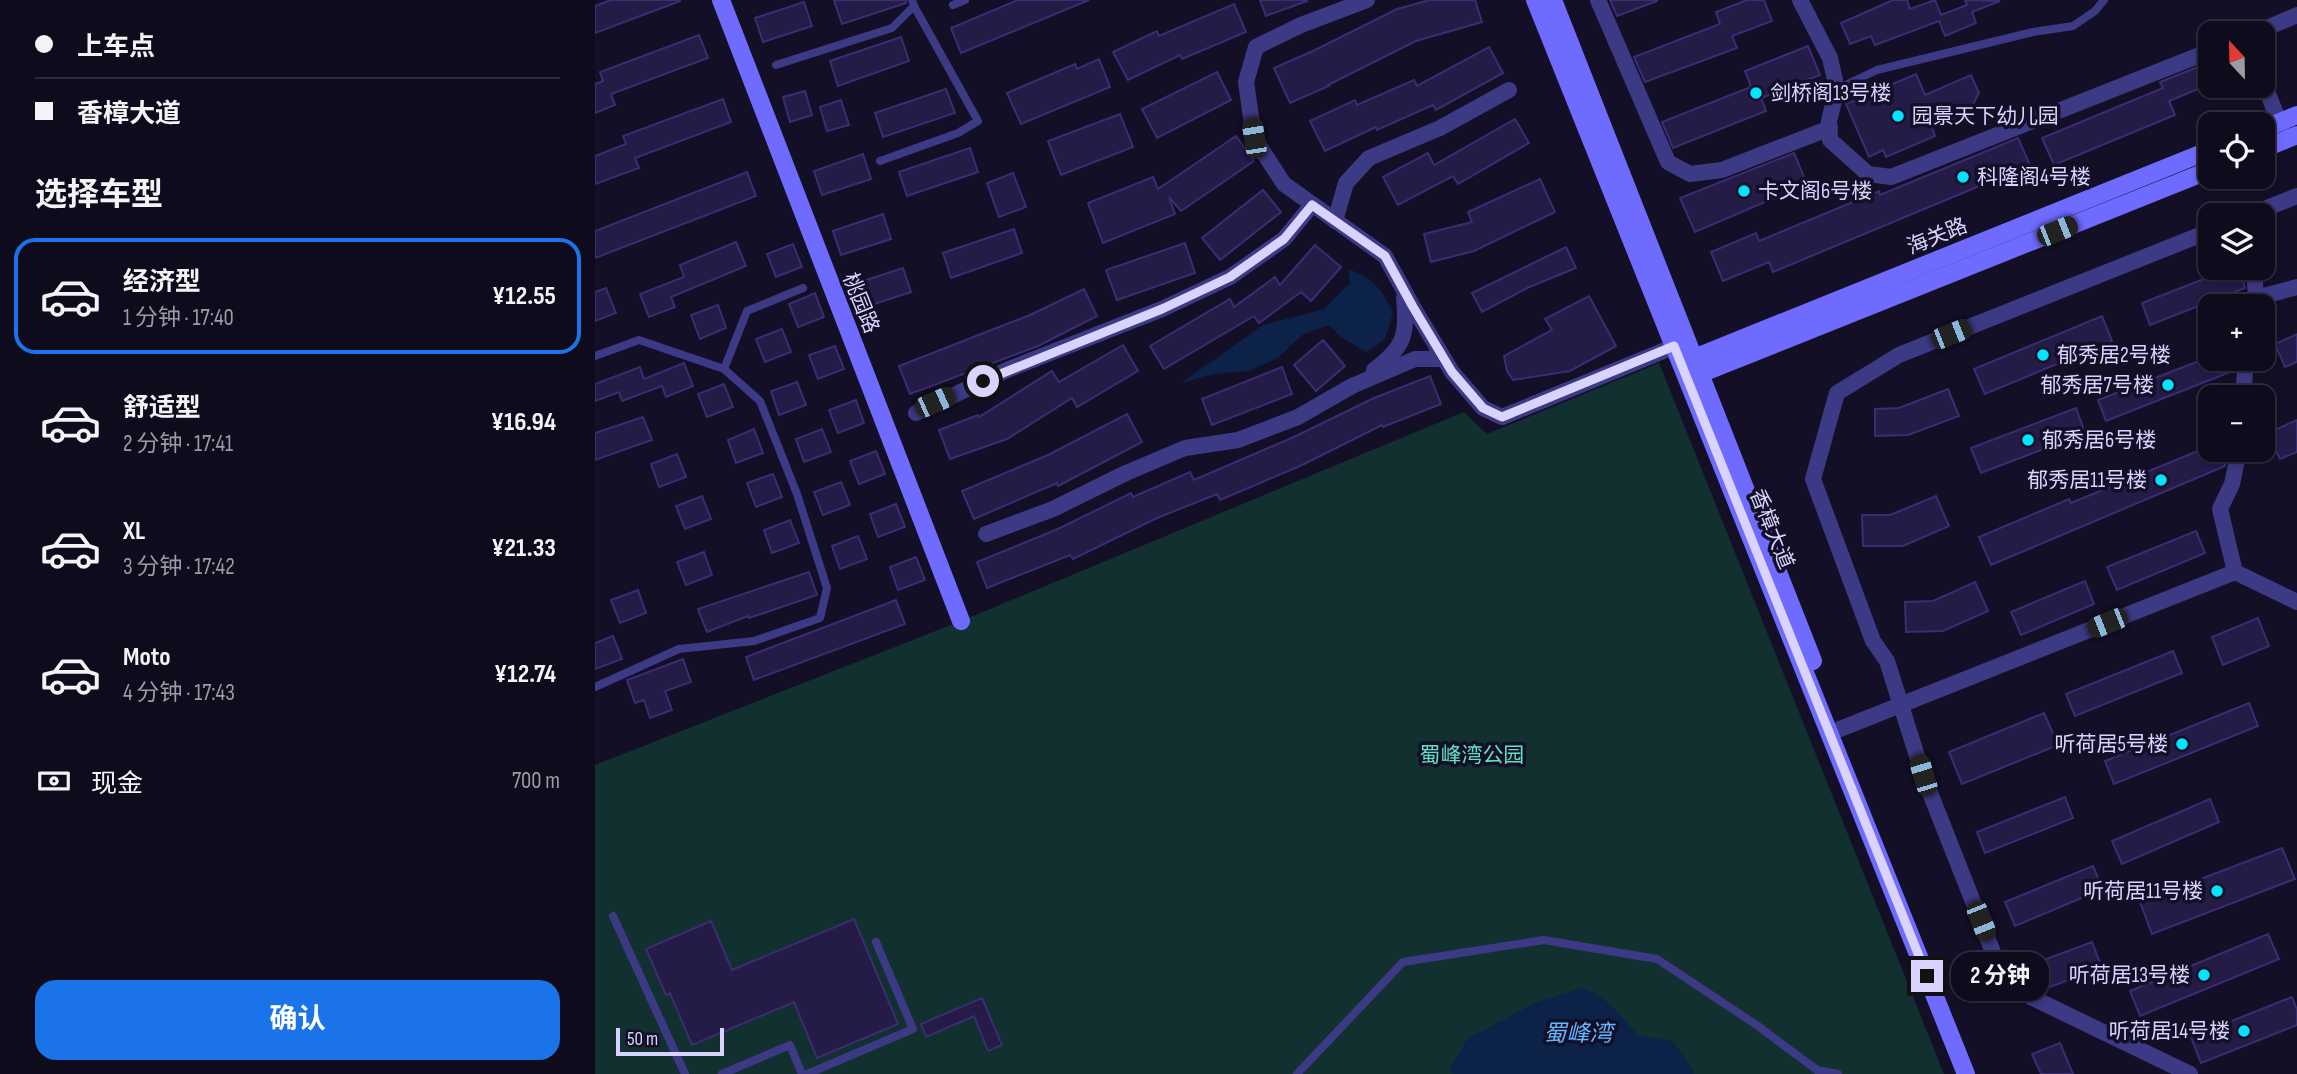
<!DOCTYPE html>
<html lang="zh">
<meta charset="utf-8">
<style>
body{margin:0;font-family:"Sofia Sans Condensed","Noto Sans SC",sans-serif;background:#1c1929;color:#f1f3f6;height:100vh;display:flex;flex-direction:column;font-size:26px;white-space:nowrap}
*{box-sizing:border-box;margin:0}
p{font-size:23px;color:#9b9ba3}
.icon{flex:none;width:38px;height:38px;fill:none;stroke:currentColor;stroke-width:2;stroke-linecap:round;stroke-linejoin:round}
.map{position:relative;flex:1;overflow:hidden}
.side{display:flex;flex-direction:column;background:#0e0b1c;width:595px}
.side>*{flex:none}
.top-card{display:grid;align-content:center;height:154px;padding:0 35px;background:#0e0b1c}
.needle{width:46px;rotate:338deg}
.buttons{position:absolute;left:1603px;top:21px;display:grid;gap:14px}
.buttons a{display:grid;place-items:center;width:77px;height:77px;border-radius:14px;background:#0e0b1c;box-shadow:0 4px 10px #0003,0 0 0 2px #2e2b3b;font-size:35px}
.scale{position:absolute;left:21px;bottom:18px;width:108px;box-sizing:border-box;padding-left:7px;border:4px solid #d9d4ff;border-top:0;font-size:19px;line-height:24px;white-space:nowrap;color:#d9d4ff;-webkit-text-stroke:5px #130f26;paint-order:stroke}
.end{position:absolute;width:32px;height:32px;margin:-16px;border:9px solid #d9d4ff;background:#111;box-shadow:0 0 0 4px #111}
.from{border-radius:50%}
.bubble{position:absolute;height:49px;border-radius:21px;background:#0e0b1c;box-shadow:0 4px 10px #0003,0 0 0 2px #2e2b3b;font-size:23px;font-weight:700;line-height:49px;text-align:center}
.car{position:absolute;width:21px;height:42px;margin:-21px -10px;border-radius:9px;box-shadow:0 0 5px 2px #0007;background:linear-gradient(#222 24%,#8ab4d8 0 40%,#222 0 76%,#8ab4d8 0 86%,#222 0)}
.top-card b{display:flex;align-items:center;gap:24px;height:66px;font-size:26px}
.top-card b+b{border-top:2px solid #2e2b3b}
.top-card i{width:18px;height:18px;background:#f1f3f6}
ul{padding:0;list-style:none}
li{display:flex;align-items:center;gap:21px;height:116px;margin:0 14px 10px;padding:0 21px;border:4px solid transparent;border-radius:21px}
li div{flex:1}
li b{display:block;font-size:26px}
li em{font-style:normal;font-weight:700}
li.active{border-color:#1a73e8}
li>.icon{width:63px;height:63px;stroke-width:1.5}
h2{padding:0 35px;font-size:32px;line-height:84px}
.pay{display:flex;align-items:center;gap:18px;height:77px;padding:0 35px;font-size:26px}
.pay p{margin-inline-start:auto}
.primary-button{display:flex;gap:14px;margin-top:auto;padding:14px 35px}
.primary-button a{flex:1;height:80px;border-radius:21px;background:#1a73e8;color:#fff;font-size:28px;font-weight:700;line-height:80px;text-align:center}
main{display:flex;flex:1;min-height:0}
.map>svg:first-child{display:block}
.green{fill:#12302f}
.water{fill:#0c2248}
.building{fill:#241b47;stroke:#3b2d73;stroke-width:2}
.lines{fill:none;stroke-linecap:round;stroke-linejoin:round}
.lane{stroke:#3d3a85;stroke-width:8}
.street{stroke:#3d3a85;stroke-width:16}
.secondary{stroke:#6f6bff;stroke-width:18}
.route{stroke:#d9d4ff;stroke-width:9}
.poi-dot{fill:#00e5ff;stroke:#130f26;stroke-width:2.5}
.labels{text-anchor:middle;stroke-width:7;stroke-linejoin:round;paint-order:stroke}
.poi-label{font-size:21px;fill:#d9d4ff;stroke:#130f26;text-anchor:start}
.street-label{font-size:21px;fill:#d9d4ff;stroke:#130f26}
.park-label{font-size:21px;fill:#5fe0c0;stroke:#130f26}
.water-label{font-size:23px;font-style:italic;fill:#62b6ff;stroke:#130f26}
</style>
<main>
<section class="side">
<div class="top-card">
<b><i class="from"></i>上车点</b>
<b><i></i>香樟大道</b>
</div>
<h2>选择车型</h2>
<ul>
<li class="active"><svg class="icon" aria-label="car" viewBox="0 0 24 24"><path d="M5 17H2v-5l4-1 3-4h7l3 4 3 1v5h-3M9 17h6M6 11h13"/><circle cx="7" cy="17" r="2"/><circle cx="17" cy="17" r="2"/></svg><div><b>经济型</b><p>1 分钟 · 17:40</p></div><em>¥12.55</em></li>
<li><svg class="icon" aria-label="car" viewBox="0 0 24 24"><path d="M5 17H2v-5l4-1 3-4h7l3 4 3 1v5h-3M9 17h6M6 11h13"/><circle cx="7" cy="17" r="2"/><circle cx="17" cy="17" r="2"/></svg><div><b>舒适型</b><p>2 分钟 · 17:41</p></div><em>¥16.94</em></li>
<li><svg class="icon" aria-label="car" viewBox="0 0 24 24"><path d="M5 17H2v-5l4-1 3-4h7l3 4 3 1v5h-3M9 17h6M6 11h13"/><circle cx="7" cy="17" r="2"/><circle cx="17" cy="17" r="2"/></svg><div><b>XL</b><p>3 分钟 · 17:42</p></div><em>¥21.33</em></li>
<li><svg class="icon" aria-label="car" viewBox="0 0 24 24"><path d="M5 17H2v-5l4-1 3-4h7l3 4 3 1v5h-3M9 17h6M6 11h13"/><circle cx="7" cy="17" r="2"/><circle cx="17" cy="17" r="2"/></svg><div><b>Moto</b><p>4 分钟 · 17:43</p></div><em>¥12.74</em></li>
</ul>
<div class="pay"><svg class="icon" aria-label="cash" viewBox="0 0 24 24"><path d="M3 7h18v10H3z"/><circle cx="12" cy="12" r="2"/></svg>现金<p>700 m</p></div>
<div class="primary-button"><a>确认</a></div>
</section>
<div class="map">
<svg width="1702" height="1074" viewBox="0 0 1702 1074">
<rect width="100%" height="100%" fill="#130f26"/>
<path class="green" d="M 1064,363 L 1349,1074 L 0,1074 L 0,765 L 366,621 L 869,412 L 892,434 Z"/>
<g class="water">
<path d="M 753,269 C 778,278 787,289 798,313 L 790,339 L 771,352 L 746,337 L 734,325 L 707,335 L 683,358 L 654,371 L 618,374 L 586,383 L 668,325 L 729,309 L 755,283 Z"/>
<path d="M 987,988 C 1012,996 1027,1017 1044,1036 L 1077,1041 L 1095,1064 L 1099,1074 L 858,1074 L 855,1069 L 872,1039 L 942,1002 Z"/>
</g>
<g class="building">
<path d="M 16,0 L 84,0 L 85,1 L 0,33 L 0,6 Z"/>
<path d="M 239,0 L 311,0 L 311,3 L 247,24 Z"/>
<path d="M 423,0 L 494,0 L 366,53 L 356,28 Z"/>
<path d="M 665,0 L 711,0 L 712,1 L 671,16 Z"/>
<path d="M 835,0 L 880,0 L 887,22 L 821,41 L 733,85 L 734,86 L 695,103 L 679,68 L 718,51 L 802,9 Z"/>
<path d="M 1015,0 L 1062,0 L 1062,1 L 1022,16 Z"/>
<path d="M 1152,0 L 1169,0 L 1177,21 L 1137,36 L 1142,48 L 1050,82 L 1039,57 L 1125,24 L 1121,12 Z"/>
<path d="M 1298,0 L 1312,0 L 1315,9 L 1340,0 L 1346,15 L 1372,5 L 1370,0 L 1405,1 L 1377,12 L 1381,23 L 1350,36 L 1344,21 L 1280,45 L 1276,36 L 1255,44 L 1246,23 Z"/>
<path d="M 209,2 L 217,26 L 168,42 L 160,18 Z"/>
<path d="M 639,4 L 651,32 L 587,59 L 585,55 L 533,80 L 518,52 L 562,31 L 564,36 Z"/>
<path d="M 104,35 L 113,58 L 16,94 L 20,105 L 0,113 L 0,84 L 8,81 L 5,72 Z"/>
<path d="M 306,37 L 314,61 L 243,86 L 235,61 Z"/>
<path d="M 1213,46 L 1225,75 L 1166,98 L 1171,111 L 1078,148 L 1067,122 L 1156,87 L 1150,71 Z"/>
<path d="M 894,47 L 908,73 L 841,110 L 838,105 L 782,130 L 781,127 L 730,151 L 715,121 L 760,100 L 762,105 L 819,80 L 822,86 Z"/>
<path d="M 504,59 L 515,87 L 426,124 L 412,93 L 480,64 L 482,69 Z"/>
<path d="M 1615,62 L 1615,84 L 1574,101 L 1580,115 L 1459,165 L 1447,138 L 1568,88 L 1565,82 Z"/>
<path d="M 622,72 L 636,100 L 562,138 L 547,109 Z"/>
<path d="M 1321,74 L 1330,95 L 1376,75 L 1384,93 L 1374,112 L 1358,119 L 1355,114 L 1335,122 L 1340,136 L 1291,157 L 1288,150 L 1274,157 L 1251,104 Z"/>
<path d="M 351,89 L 360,113 L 288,137 L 280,113 Z"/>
<path d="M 210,91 L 217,115 L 195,122 L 188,97 Z"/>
<path d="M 128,99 L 136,122 L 40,158 L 44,168 L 0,184 L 0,156 L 31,144 L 28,136 Z"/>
<path d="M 246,100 L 254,125 L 232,131 L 225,107 Z"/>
<path d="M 525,114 L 538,147 L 466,175 L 453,141 Z"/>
<path d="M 920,119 L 934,143 L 863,184 L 858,176 L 803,205 L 788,177 L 833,153 L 839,165 Z"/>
<path d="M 641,136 L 659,161 L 586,211 L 574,197 L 580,214 L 508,243 L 493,203 L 558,177 L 563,189 Z"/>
<path d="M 1423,138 L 1435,165 L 1178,272 L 1174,262 L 1128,281 L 1116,252 L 1161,233 L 1164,241 L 1284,191 L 1285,195 Z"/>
<path d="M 375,148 L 383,172 L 312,196 L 304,172 Z"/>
<path d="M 1199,153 L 1212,184 L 1100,232 L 1085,198 Z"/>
<path d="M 268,154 L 276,179 L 227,195 L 219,171 Z"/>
<path d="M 152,172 L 161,196 L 0,258 L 0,231 Z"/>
<path d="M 418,173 L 431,207 L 404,217 L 392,183 Z"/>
<path d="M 945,179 L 960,212 L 879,251 L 836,262 L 829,234 L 877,222 L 873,212 Z"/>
<path d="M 668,190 L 686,212 L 625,260 L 607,238 Z"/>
<path d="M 288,214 L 296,239 L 246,255 L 238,231 Z"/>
<path d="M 419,229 L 427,253 L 356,278 L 348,253 Z"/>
<path d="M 141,242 L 151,266 L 76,297 L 80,307 L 54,317 L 45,294 L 89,277 L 85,265 Z"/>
<path d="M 590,243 L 600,273 L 522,300 L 511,270 Z"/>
<path d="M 198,244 L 207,267 L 181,277 L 172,254 Z"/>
<path d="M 720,245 L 746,267 L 716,301 L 706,292 L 664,323 L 659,316 L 569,369 L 555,346 L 635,299 L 639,307 L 680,277 L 685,285 Z"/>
<path d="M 971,247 L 981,268 L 932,288 L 887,312 L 877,293 Z"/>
<path d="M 308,268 L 316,292 L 267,308 L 259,284 Z"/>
<path d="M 1637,268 L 1644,268 L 1650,288 L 1555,325 L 1547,303 Z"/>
<path d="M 11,288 L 21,313 L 0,321 L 0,292 Z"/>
<path d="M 489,289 L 502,316 L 443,346 L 315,394 L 304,366 L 435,315 Z"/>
<path d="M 220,293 L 229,317 L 203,327 L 194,304 Z"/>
<path d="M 994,296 L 1021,346 L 975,371 L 918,380 L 912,371 L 909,356 L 957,330 L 950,319 Z"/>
<path d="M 123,305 L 131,328 L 105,339 L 96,315 Z"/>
<path d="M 1507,316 L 1517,341 L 1390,394 L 1379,369 Z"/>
<path d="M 187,329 L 196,352 L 170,362 L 161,339 Z"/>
<path d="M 1702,334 L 1702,362 L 1690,367 L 1680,344 Z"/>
<path d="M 728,340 L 750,366 L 721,391 L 699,365 Z"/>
<path d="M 528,345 L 543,371 L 482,407 L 477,398 L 412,439 L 355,459 L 344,430 L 383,415 L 384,417 L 457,371 L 464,382 Z"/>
<path d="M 240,346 L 249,369 L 223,379 L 214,355 Z"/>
<path d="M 1609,359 L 1639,359 L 1640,370 L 1511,421 L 1503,400 Z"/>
<path d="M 89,363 L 98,386 L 71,397 L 67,386 L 27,401 L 24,392 L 0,401 L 0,384 L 45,367 L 49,379 Z"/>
<path d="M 687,367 L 697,394 L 617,425 L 607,399 Z"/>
<path d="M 835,376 L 846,404 L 788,427 L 787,425 L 705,466 L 625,500 L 622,494 L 562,518 L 478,559 L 475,555 L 392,588 L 382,562 L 463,529 L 536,493 L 538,497 L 595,472 L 599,480 L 701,436 L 779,398 Z"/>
<path d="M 202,382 L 211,405 L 184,415 L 176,391 Z"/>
<path d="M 129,384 L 138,407 L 112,417 L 103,394 Z"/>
<path d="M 1353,389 L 1364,416 L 1313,435 L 1280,436 L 1280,409 L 1304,408 Z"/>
<path d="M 261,400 L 269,423 L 243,433 L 234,410 Z"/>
<path d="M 1481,408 L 1490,433 L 1386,473 L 1376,448 Z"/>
<path d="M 532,414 L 547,442 L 463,486 L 462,483 L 379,519 L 367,491 L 453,455 Z"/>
<path d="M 48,417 L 57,440 L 0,460 L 0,433 Z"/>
<path d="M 1702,420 L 1702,452 L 1685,459 L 1673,433 Z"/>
<path d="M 159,429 L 168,453 L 141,463 L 133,440 Z"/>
<path d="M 227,429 L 236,452 L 209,462 L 201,439 Z"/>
<path d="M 1615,446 L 1615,450 L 1631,450 L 1630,466 L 1396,565 L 1384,537 L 1474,499 L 1476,503 Z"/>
<path d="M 281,451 L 290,474 L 264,484 L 255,461 Z"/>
<path d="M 82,454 L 91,477 L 64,487 L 56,464 Z"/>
<path d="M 178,474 L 187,497 L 161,507 L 152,483 Z"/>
<path d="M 246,482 L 255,505 L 228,515 L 219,492 Z"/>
<path d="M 107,496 L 116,519 L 90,529 L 81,506 Z"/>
<path d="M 1341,496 L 1354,526 L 1308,546 L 1268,546 L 1267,515 L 1295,515 Z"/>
<path d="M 301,504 L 310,527 L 283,537 L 275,514 Z"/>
<path d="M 195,520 L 204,543 L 177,553 L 169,530 Z"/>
<path d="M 1601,531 L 1610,553 L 1522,590 L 1512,567 Z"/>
<path d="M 263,536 L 272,559 L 245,569 L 237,546 Z"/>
<path d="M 109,552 L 117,575 L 91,585 L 82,562 Z"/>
<path d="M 321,557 L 330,580 L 303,590 L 295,567 Z"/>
<path d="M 214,572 L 222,595 L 154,618 L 153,616 L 112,632 L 103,609 Z"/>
<path d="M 1490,581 L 1499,604 L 1426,635 L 1416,612 Z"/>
<path d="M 1380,582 L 1393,611 L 1348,631 L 1311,632 L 1310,602 L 1338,601 Z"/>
<path d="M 43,590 L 51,613 L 25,623 L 16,600 Z"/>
<path d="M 301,600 L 310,624 L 159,680 L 151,657 Z"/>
<path d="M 1663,618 L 1674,646 L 1628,665 L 1617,637 Z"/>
<path d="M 18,636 L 27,659 L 0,669 L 0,643 Z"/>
<path d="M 1578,651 L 1587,673 L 1480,716 L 1471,694 Z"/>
<path d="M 88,659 L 96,682 L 70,691 L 77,710 L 55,718 L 49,700 L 40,703 L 32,680 Z"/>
<path d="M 1654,703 L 1663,726 L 1519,784 L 1510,761 Z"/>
<path d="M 1449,713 L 1463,745 L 1367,784 L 1354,752 Z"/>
<path d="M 1470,797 L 1478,818 L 1390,853 L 1382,832 Z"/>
<path d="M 1615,799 L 1624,822 L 1527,864 L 1517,841 Z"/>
<path d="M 1687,848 L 1700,879 L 1557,934 L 1545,902 Z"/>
<path d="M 1498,866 L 1508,889 L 1420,926 L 1410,902 Z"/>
<path d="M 259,919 L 303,1024 L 222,1058 L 199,1002 L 97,1045 L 75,993 L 71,995 L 51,949 L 116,921 L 137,970 Z"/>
<path d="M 1673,934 L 1684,959 L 1545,1016 L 1535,991 Z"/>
<path d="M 1497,942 L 1507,968 L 1452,988 L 1443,962 Z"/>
<path d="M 1697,997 L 1702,1010 L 1702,1025 L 1606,1063 L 1596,1037 Z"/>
<path d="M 387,998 L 407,1045 L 393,1051 L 379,1016 L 331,1037 L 326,1024 Z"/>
<path d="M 1465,1043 L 1478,1074 L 1446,1074 L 1437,1054 Z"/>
</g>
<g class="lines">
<g class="lane">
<path d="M 358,5 L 370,0"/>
<path d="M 181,65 L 297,28 L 319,6 L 317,0"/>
<path d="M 1242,89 L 1282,70 L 1438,32 L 1478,26 L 1500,11 L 1509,0"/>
<path d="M 285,161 L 363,133 L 383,121 L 319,6"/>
<path d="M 0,356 L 44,340 L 129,369 L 165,401 L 202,494 L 232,588 L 225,618 L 159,641 L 84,649 L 0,687"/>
<path d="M 129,369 L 152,311 L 208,288"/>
<path d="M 18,916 L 90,1074"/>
<path d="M 127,1074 L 195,1045 L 207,1074"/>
<path d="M 212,1074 L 318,1029 L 281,942"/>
<path d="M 702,1074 L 808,962 L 949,940 L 1062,959 L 1163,1026 L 1222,1070 L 1243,1074"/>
</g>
<g class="street">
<path d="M 772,0 L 706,25 L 661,47 L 651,82 L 659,138 L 689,184 L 790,256 L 818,307 L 857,372 L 888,408 L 907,417 L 1090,342"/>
<path d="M 1003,0 L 1073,162 L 1095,174 L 1127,170 L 1235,128"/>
<path d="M 1205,0 L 1235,58 L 1242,89 L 1234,121 L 1235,140 L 1273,174 L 1296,177 L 1615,51"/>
<path d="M 1660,33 L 1702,15"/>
<path d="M 1668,81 L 1689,134"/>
<path d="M 1654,215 L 1702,196"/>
<path d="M 740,221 L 751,183 L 774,158 L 845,128 L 914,90"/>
<path d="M 1659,268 L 1661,298"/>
<path d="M 1657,306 L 1661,298 L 1702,287"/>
<path d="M 779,370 C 811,346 812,334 809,297"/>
<path d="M 1648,397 L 1651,359"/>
<path d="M 321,413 L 412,370 L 567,309 L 635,277 L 689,239 L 717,205"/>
<path d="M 391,534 L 458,509 L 531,473 L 590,448 L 643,440 L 703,417 L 757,386 L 820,359 L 849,359"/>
<path d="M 1640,572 L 1625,509 L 1637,484 L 1644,450"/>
<path d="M 1245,729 L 1640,572 L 1702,602"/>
<path d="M 1595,1074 L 1415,987 L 1405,970 L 1328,775 L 1292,661 L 1278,641 L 1218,479 L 1242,393 L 1304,355 L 1615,231"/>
</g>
<g class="secondary">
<path d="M 126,0 L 366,621"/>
<path d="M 940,0 L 1371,1074"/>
<path d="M 958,0 L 1218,661"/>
<path d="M 1668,129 L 1702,115"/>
<path d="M 1668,149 L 1702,135"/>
<path d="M 1089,362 L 1615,150"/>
<path d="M 1095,378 L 1615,170"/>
</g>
</g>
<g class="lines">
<path class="route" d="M 388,381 L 567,309 L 635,277 L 689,239 L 717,205 L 790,256 L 818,307 L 857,372 L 888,408 L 907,417 L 1079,346 L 1332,976"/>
</g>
<g class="poi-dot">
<circle cx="1161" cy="93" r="7"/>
<circle cx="1303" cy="116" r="7"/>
<circle cx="1368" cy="177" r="7"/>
<circle cx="1149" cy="191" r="7"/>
<circle cx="1448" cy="355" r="7"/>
<circle cx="1573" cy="385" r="7"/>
<circle cx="1433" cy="440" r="7"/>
<circle cx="1566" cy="480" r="7"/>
<circle cx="1587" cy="744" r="7"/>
<circle cx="1622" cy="891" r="7"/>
<circle cx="1609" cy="975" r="7"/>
<circle cx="1649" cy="1031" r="7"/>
</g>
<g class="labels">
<g class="poi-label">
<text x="1175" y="100">剑桥阁13号楼</text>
<text x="1317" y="123">园景天下幼儿园</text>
<text x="1382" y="184">科隆阁4号楼</text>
<text x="1163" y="198">卡文阁6号楼</text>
<text x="1462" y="362">郁秀居2号楼</text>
<text x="1559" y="392" text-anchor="end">郁秀居7号楼</text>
<text x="1447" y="447">郁秀居6号楼</text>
<text x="1552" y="487" text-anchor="end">郁秀居11号楼</text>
<text x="1573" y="751" text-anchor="end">听荷居5号楼</text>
<text x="1608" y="898" text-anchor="end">听荷居11号楼</text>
<text x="1595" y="982" text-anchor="end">听荷居13号楼</text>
<text x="1635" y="1038" text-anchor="end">听荷居14号楼</text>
</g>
<g class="street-label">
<text transform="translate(1342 236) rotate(-22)" y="7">海关路</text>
<text transform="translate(266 303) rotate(68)" y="7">桃园路</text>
<text transform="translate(1177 529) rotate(68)" y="7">香樟大道</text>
</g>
<g class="park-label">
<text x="877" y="762">蜀峰湾公园</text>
</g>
<g class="water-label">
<text x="983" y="1041">蜀峰湾</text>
</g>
</g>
</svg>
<div class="buttons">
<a><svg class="needle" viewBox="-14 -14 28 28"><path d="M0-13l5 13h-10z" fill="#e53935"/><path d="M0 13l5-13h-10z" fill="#9b9ba3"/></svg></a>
<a><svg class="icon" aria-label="locate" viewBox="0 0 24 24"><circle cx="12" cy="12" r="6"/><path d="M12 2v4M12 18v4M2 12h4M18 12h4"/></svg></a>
<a><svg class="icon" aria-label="layers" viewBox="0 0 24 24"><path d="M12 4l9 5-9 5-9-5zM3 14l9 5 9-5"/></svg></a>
<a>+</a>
<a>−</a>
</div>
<div class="scale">50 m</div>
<i class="end from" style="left:388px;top:381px"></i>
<i class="end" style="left:1332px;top:976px"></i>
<div class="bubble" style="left:1356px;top:952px;width:98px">2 分钟</div>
<i class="car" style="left:659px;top:138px;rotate:351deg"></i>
<i class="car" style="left:1462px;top:231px;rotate:68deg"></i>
<i class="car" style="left:1356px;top:334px;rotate:68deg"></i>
<i class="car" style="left:340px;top:402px;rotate:66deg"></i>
<i class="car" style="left:1512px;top:623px;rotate:248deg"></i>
<i class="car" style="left:1328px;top:775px;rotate:343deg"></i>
<i class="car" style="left:1386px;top:921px;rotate:158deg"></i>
</div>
</main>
